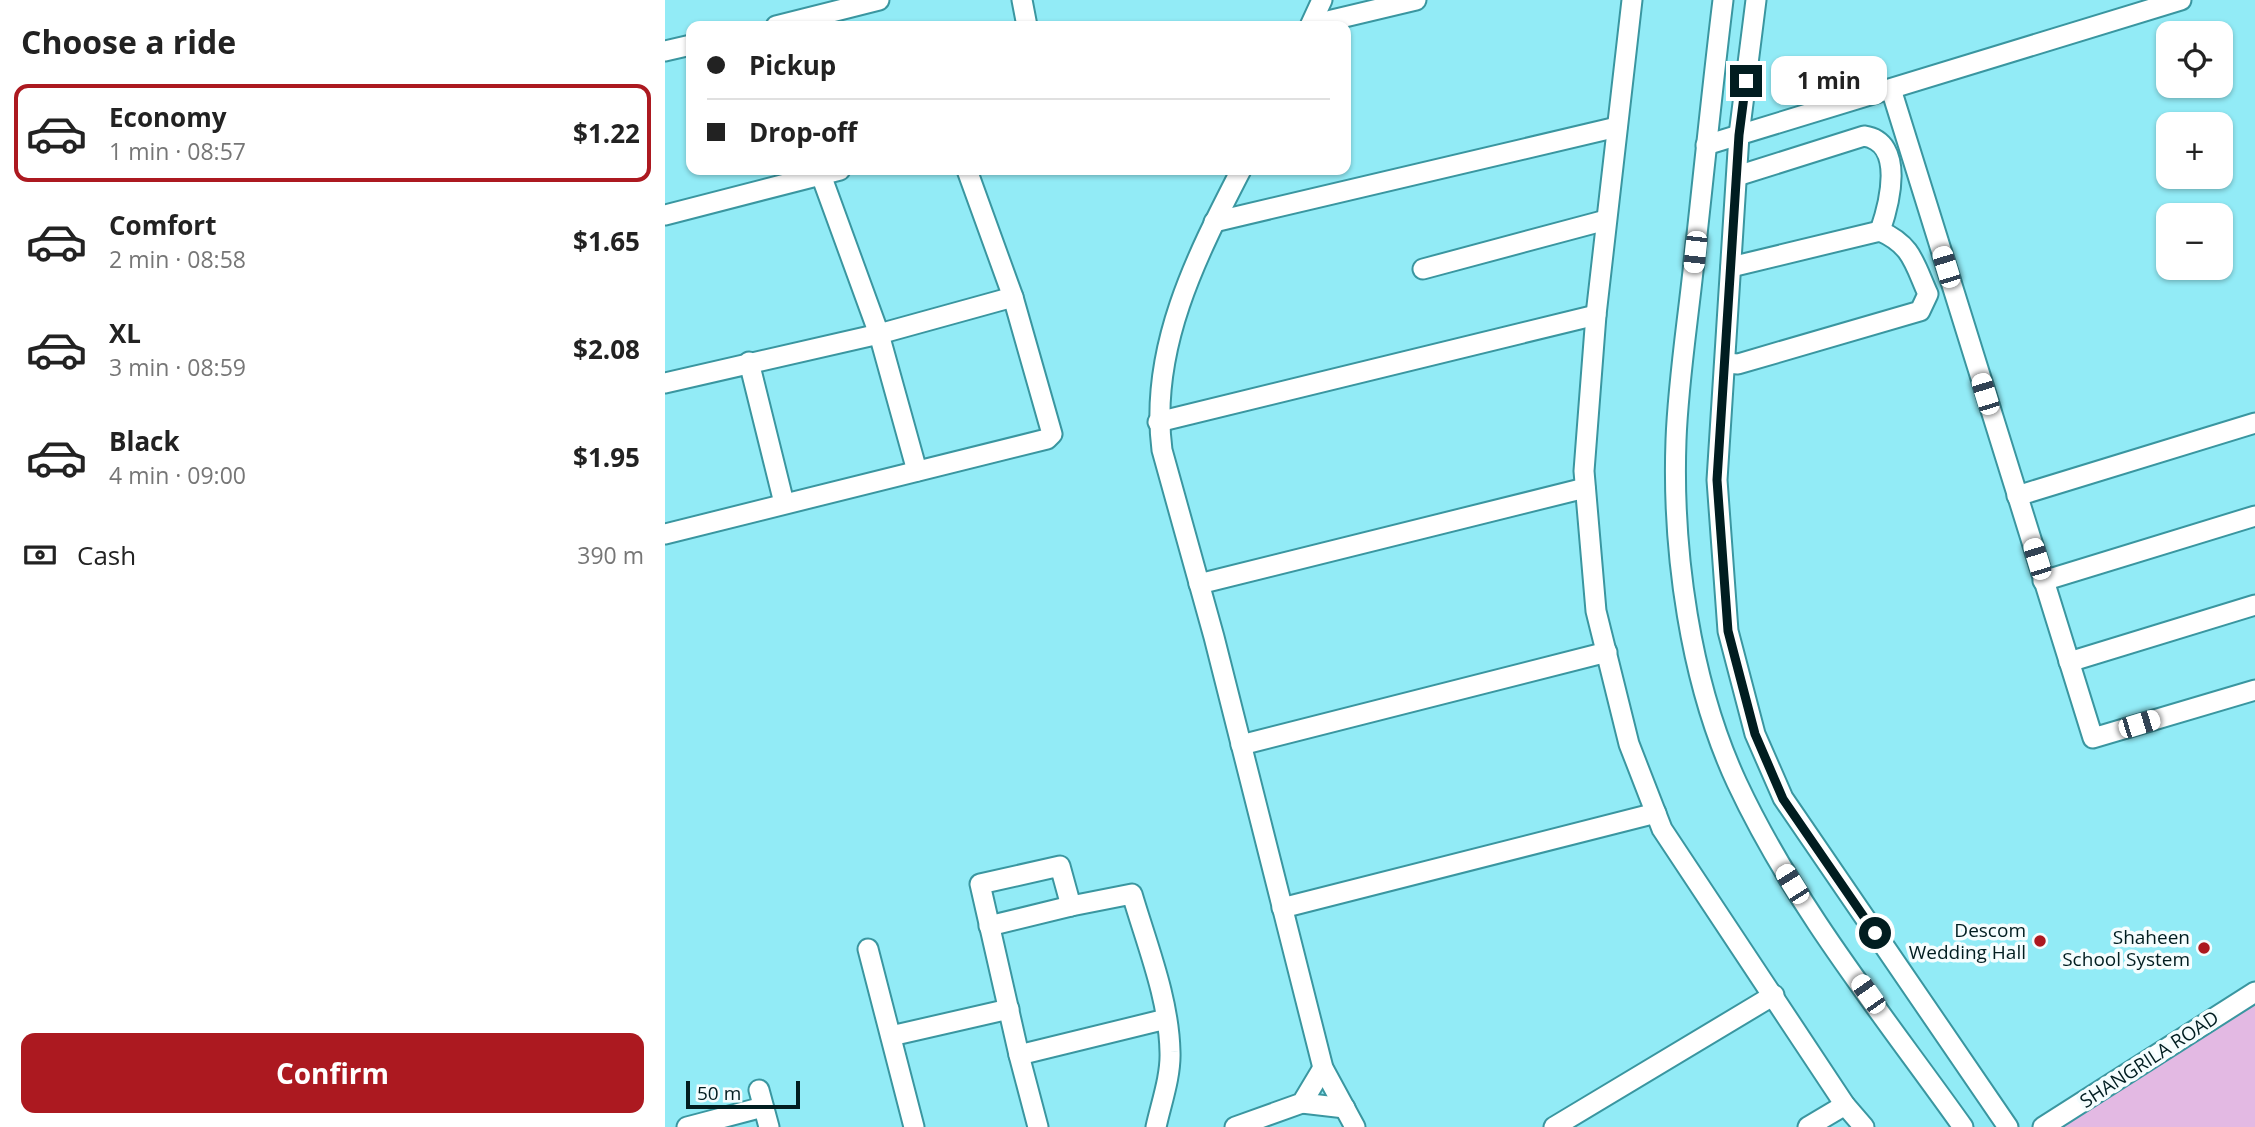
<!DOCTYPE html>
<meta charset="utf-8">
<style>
body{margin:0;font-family:"Open Sans",sans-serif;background:#f2f2f2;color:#222;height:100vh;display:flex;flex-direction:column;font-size:26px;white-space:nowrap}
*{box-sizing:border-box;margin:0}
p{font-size:23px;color:#767676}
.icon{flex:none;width:38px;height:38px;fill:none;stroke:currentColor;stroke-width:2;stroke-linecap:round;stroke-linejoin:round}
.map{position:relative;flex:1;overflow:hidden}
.details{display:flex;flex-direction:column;background:#fff;width:665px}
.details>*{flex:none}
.banner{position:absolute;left:21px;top:21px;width:665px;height:154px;border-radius:14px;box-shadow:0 2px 5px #0004;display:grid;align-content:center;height:154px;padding:0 21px;background:#fff}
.buttons{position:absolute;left:1491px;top:21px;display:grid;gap:14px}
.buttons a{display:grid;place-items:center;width:77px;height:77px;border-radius:14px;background:#fff;box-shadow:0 2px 5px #0004;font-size:35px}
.scale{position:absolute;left:21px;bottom:18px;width:114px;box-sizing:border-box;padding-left:7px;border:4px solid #011d20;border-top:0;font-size:19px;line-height:24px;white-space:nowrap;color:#011d20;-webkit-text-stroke:5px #f5fdfe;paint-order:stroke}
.end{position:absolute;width:32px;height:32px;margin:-16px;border:9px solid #011d20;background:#fff;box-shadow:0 0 0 4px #fff}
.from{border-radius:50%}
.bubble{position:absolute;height:49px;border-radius:14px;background:#fff;box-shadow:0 2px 5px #0004;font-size:23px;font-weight:700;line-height:49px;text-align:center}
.car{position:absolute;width:21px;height:42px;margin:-21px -10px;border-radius:9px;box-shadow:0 0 5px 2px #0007;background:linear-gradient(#fff 24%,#345 0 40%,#fff 0 76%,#345 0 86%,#fff 0)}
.banner b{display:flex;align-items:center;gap:24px;height:66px;font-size:26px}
.banner b+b{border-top:2px solid #e0e0e0}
.banner i{width:18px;height:18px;background:#222}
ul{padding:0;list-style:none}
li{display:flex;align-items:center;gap:21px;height:98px;margin:0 14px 10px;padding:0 7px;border:4px solid transparent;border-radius:14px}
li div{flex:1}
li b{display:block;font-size:26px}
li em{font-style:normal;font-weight:700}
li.current{border-color:#ac1920}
li>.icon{width:63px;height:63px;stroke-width:1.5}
h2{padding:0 21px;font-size:32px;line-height:84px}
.pay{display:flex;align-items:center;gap:18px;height:77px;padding:0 21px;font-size:26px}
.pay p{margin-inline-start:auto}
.cta{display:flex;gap:14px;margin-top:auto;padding:14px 21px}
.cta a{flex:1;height:80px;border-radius:14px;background:#ac1920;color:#fff;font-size:28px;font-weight:700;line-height:80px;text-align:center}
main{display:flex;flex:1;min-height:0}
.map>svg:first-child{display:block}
.green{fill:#e3b9e3}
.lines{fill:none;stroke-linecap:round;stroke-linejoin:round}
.minor-casing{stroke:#3a96a0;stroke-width:23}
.minor{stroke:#fff;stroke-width:19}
.route{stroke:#011d20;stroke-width:9}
.poi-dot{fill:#ac1920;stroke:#f5fdfe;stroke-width:2.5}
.labels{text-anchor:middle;stroke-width:7;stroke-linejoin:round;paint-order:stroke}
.poi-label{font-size:19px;fill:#011d20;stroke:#f5fdfe;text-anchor:end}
.street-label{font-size:19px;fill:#011d20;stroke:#f5fdfe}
</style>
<main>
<section class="details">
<h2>Choose a ride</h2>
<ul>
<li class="current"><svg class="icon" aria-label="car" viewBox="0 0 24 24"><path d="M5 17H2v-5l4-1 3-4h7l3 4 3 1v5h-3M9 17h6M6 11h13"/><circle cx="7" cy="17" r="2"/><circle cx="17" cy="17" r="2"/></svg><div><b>Economy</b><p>1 min · 08:57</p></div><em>$1.22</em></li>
<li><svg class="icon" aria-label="car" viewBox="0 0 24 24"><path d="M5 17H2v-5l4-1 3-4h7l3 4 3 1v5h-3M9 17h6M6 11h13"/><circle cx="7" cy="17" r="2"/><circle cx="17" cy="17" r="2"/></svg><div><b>Comfort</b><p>2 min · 08:58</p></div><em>$1.65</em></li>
<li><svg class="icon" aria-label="car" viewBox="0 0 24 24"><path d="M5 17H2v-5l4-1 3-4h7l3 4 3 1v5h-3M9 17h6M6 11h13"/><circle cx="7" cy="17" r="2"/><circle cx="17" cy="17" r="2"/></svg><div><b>XL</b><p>3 min · 08:59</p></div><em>$2.08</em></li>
<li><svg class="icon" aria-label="car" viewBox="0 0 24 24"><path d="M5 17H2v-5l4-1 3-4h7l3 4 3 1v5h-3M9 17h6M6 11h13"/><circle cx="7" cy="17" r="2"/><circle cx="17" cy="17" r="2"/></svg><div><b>Black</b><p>4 min · 09:00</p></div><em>$1.95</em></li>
</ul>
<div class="pay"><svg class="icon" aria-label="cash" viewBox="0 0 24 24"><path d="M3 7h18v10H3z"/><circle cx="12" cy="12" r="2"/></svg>Cash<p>390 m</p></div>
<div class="cta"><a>Confirm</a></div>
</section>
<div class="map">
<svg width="1590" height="1127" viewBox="0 0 1590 1127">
<rect width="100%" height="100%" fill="#92ebf6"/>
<path class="green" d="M 1590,993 L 1590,1127 L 1379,1127 Z"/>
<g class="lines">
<defs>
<g id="minor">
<path d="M 357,0 L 362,26"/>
<path d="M 967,0 L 931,315 L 919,471 L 931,611 L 964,744 L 997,829 L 1180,1105 L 1199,1127"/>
<path d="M 1058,0 C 1047,90 1038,181 1028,271 C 1022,327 1013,384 1011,440 C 1007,551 1025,682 1072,783 C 1130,907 1219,1016 1298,1127"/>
<path d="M 1091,0 L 1074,135 L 1052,480 L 1063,631 L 1090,734 L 1118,798 L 1343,1127"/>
<path d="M 646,25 L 751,0"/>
<path d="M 111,26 L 214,0"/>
<path d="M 645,26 L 657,0"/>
<path d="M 0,51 L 26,45"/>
<path d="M 1226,89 L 1428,738 L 1590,690"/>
<path d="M 1041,145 L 1516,0"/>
<path d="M 576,170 C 531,257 484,349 497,450 L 549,637 L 658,1068 L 690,1127"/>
<path d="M 156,175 L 214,334 L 252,471"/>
<path d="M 1072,176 L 1199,136 C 1241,142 1224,205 1215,231"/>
<path d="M 0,215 L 175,170"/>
<path d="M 549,222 L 952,127"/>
<path d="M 758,269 L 941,220"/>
<path d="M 84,362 L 119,503"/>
<path d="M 1060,363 L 1073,364 L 1255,311 L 1263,294 C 1249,263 1247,245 1215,231 L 1066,267"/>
<path d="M 0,383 L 214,334 L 348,297"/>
<path d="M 493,422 L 931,315"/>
<path d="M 1352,496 L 1590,423"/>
<path d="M 0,534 L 382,439 L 387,434 L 348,297 L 302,170"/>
<path d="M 1378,581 L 1590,516"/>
<path d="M 534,584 L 920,488"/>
<path d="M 1404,662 L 1590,605"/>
<path d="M 576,745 L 942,652"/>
<path d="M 617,908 L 991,813"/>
<path d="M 324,926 L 406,906"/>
<path d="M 203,949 L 249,1127"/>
<path d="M 226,1036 L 344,1009"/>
<path d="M 354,1055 L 373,1127"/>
<path d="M 94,1090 L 104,1127"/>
<path d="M 637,1103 L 680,1108"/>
<path d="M 22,1127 L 98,1107"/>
<path d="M 491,1127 C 496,1104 506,1076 505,1052 C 504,999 482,945 467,894 L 406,906 L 395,866 L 315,884 L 354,1055 L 501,1019"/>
<path d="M 570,1127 L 637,1103 L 658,1068"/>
<path d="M 889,1127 L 1109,995"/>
<path d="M 1143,1127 L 1180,1105"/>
<path d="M 1378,1127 L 1590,992"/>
</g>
</defs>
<use href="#minor" class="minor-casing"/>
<use href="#minor" class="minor"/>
</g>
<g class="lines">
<path class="route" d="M 1081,81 L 1074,135 L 1052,480 L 1063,631 L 1090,734 L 1118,799 L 1210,933"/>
</g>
<g class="poi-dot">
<circle cx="1375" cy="941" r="7"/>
<circle cx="1539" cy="948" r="7"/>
</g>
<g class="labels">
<g class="poi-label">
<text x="1361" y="937">Descom<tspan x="1361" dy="22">Wedding Hall</tspan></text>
<text x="1525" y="944">Shaheen<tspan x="1525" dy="22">School System</tspan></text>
</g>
<g class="street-label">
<text transform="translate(1484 1059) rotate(-33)" y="7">SHANGRILA ROAD</text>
</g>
</g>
</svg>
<div class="buttons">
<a><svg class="icon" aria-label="locate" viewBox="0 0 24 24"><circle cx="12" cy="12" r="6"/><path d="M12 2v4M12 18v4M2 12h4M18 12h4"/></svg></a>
<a>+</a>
<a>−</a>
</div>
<div class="scale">50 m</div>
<i class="end from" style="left:1210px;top:933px"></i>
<i class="end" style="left:1081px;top:81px"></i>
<div class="bubble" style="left:1106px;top:56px;width:116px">1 min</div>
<i class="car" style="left:1030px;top:252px;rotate:186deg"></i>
<i class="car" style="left:1281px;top:267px;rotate:343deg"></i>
<i class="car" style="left:1320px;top:394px;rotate:343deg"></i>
<i class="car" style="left:1372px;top:559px;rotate:343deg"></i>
<i class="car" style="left:1474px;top:724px;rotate:73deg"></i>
<i class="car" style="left:1127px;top:884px;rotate:328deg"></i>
<i class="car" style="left:1203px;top:994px;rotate:325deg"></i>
<div class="banner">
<b><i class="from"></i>Pickup</b>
<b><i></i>Drop-off</b>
</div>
</div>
</main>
